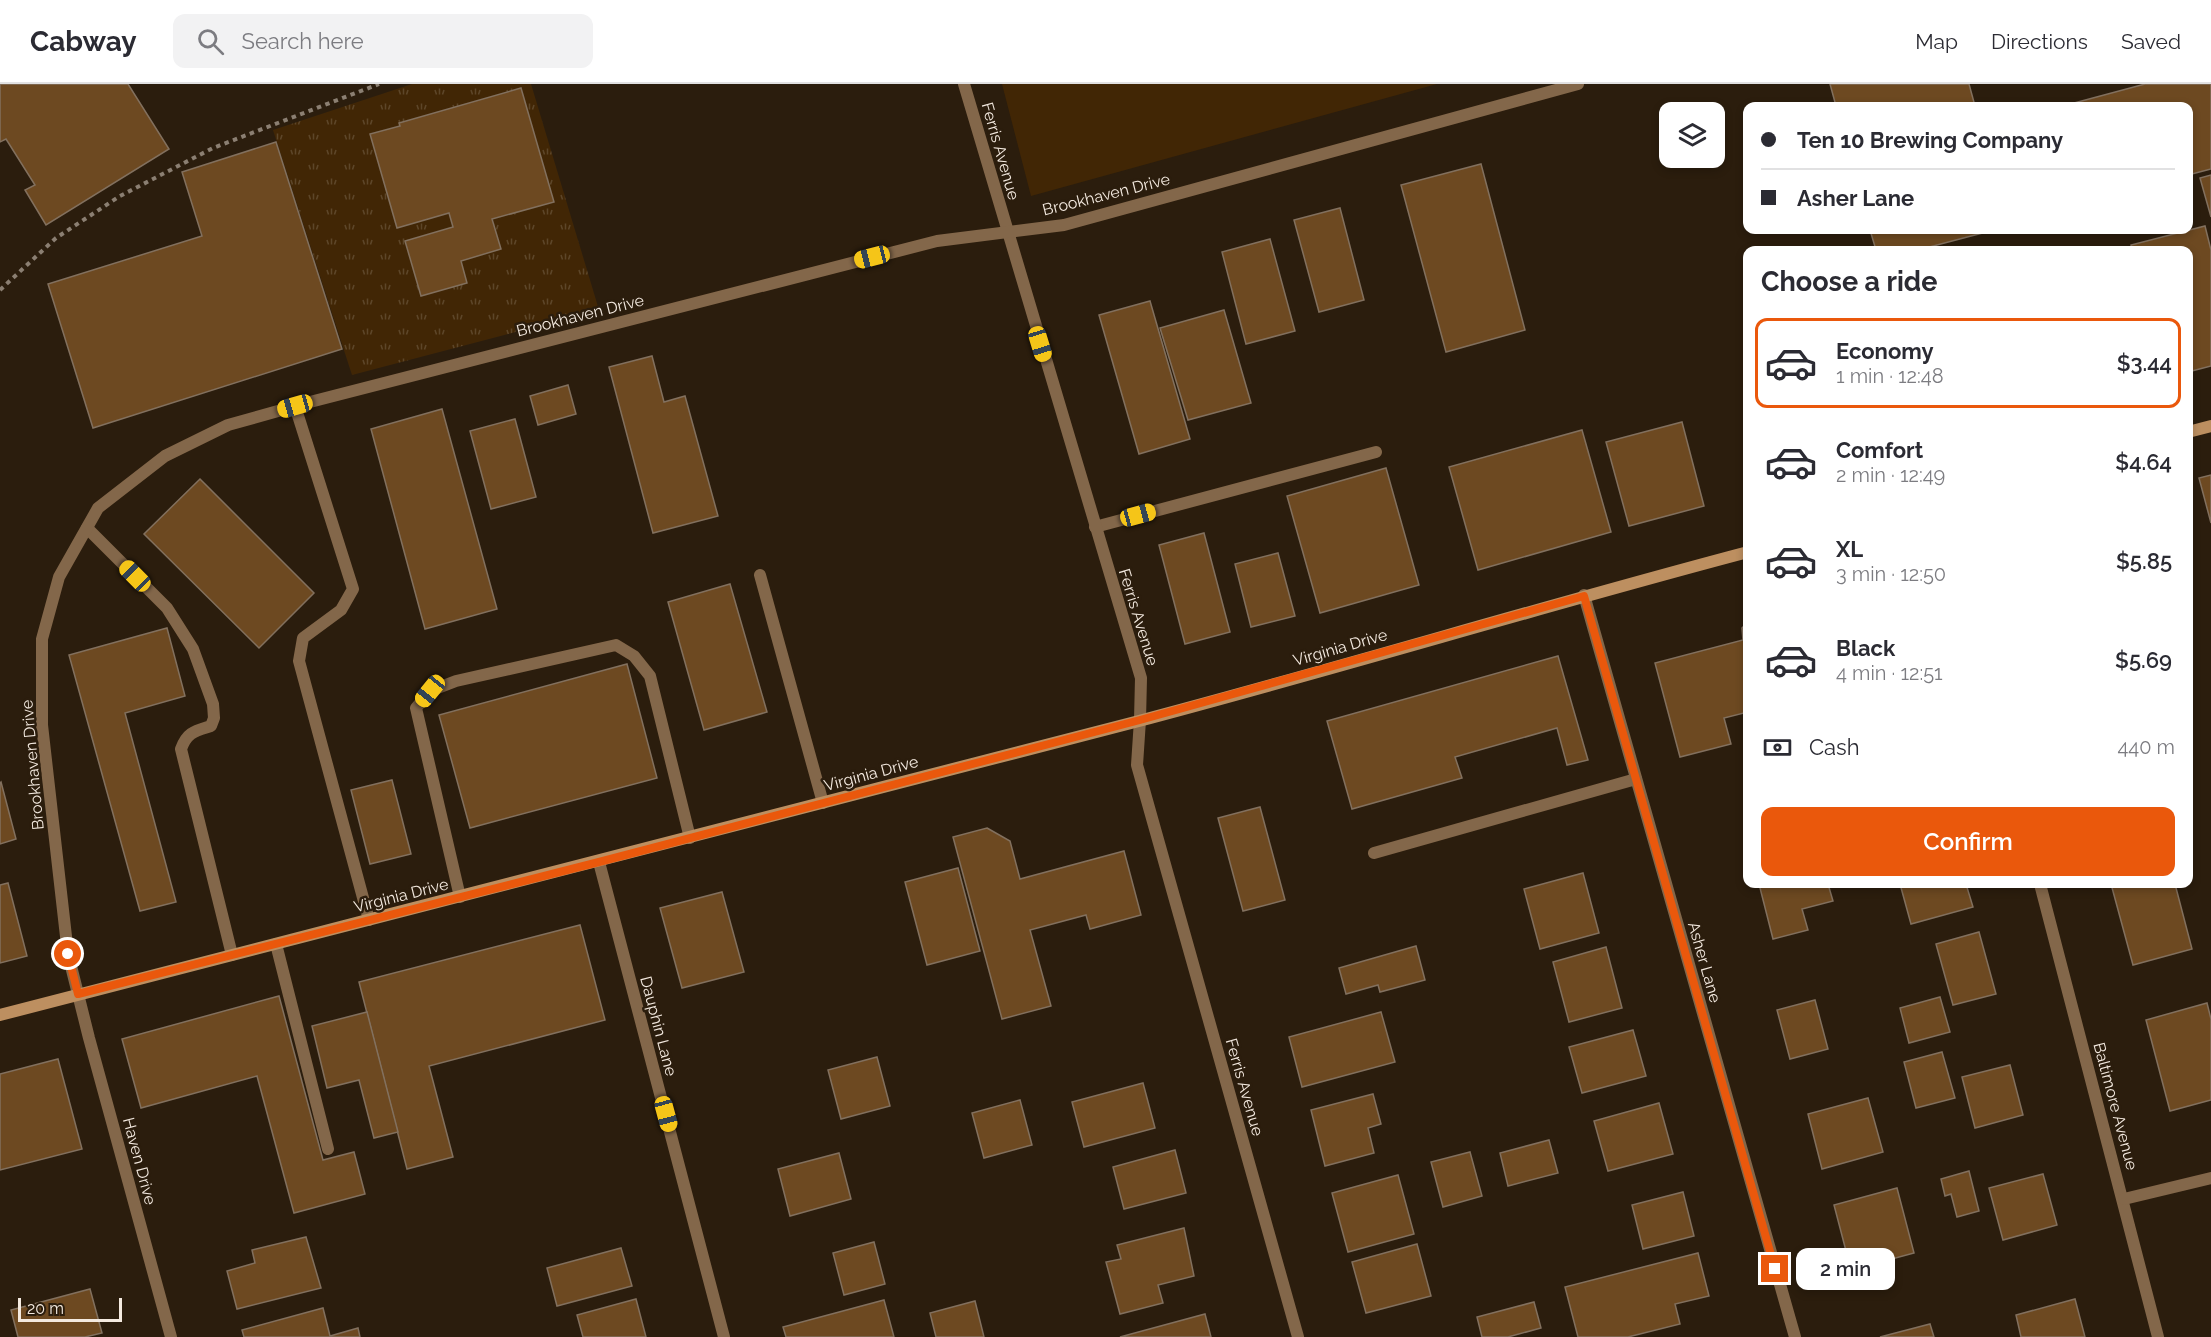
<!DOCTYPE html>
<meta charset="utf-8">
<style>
body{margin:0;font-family:Raleway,sans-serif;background:#f2f2f3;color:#2b2b33;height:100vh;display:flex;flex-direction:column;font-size:22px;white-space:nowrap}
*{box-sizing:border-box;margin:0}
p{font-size:20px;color:#7c7c81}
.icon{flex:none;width:33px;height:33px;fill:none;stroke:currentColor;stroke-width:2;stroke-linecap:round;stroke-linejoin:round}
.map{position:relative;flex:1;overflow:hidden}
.sheet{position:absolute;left:1743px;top:162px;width:450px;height:642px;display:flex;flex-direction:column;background:#fff;border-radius:12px;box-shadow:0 3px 9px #0003}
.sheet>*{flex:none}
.guide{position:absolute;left:1743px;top:18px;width:450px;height:132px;border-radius:12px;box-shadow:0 3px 9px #0003;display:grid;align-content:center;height:132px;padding:0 18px;background:#fff}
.buttons{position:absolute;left:1659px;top:18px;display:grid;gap:12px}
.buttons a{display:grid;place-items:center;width:66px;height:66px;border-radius:12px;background:#fff;box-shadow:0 3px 9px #0003;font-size:30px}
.scale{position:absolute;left:18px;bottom:15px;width:104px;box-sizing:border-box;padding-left:6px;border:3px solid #f4eae0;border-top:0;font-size:16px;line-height:21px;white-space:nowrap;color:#f4eae0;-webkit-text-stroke:4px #2b1d0d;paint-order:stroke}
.end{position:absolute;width:27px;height:27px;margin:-14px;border:8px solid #ea580c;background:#fff;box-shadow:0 0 0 3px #fff}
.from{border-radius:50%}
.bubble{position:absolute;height:42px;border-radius:12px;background:#fff;box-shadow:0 3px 9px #0003;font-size:20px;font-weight:600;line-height:42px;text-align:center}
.car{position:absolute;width:18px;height:36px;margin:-18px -9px;border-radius:8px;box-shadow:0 0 4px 2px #0007;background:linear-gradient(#f5c518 24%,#345 0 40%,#f5c518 0 76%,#345 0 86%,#f5c518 0)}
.guide b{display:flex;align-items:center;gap:21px;height:57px;font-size:22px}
.guide b+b{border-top:2px solid #e1e1e2}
.guide i{width:15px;height:15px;background:#2b2b33}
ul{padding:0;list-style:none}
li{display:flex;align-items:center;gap:18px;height:90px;margin:0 12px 9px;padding:0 6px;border:3px solid transparent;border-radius:12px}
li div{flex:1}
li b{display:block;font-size:22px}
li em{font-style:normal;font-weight:600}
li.current{border-color:#ea580c}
li>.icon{width:54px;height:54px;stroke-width:1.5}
h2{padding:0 18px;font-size:27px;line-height:72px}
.pay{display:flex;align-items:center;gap:15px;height:66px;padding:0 18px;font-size:22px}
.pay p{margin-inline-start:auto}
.primary-button{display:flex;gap:12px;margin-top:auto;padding:12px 18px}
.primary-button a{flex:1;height:69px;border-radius:12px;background:#ea580c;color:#fff;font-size:24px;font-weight:600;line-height:69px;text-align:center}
header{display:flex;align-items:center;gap:36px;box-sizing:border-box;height:84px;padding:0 30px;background:#fff;border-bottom:2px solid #e1e1e2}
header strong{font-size:28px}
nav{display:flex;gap:33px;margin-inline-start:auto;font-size:21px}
.search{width:420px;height:54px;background:#f2f2f3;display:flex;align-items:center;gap:15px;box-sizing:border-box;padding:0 21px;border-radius:12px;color:#7c7c81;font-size:22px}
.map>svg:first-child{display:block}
.grass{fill:#412605}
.park{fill:url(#park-tufts)}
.building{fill:#6d4921;stroke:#82705e;stroke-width:1.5}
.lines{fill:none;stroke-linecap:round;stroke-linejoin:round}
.path{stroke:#8b7f72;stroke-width:4;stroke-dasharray:4.5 4.5;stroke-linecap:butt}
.lane{stroke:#83674a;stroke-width:12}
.street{stroke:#83674a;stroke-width:12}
.secondary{stroke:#bd8f60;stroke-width:12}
.route{stroke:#ea580c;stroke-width:8}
.labels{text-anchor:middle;stroke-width:5;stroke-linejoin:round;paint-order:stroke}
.street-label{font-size:16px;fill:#f4eae0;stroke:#2b1d0d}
</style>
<header>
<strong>Cabway</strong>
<div class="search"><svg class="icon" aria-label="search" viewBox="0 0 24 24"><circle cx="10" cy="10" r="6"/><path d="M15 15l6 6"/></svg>Search here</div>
<nav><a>Map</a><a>Directions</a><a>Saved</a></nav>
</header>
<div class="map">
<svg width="2211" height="1253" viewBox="0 0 2211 1253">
<defs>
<pattern id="park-tufts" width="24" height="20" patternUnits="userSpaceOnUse" patternTransform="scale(1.5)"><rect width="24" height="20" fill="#412605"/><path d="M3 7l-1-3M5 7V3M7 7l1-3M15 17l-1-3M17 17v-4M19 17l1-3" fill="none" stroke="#5d4629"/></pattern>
</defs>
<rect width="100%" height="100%" fill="#2b1d0d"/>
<path class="grass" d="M 1002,0 L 1437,0 L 1031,112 Z"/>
<path class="park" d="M 412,0 L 531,0 L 599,226 L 352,291 L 273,46 Z"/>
<g class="building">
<path d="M 0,0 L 128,0 L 169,65 L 46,141 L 25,106 L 35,101 L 6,55 L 0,58 Z"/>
<path d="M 1830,0 L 1969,0 L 1975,22 L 1836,22 Z"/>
<path d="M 2145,0 L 2211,0 L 2211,85 L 2188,91 L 2188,22 L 2063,22 Z"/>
<path d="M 521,4 L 554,118 L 492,135 L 501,165 L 461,177 L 467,199 L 421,212 L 405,157 L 453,143 L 449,129 L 397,144 L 370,50 L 400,42 L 399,39 Z"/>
<path d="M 276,58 L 342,265 L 93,344 L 48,200 L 202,152 L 182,88 Z"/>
<path d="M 1481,80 L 1525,246 L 1446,268 L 1401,101 Z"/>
<path d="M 2211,91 L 2211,133 L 2200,94 Z"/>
<path d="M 1340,124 L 1364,216 L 1319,228 L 1294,136 Z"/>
<path d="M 2205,142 L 2211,166 L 2211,282 L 2188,288 L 2188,166 L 2132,166 L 2131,161 Z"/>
<path d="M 1870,146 L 1994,146 L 1918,166 L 1876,166 Z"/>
<path d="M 1270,155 L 1295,247 L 1246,260 L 1222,168 Z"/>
<path d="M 1150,217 L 1190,355 L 1139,370 L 1099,231 Z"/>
<path d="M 1224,226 L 1251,319 L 1188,336 L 1160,244 Z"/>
<path d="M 652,272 L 664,318 L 685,312 L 718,432 L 653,449 L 609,283 Z"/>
<path d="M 568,301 L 576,330 L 538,341 L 530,312 Z"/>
<path d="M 442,325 L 497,525 L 425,545 L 371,345 Z"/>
<path d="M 515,335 L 536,413 L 491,425 L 470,347 Z"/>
<path d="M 1682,338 L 1704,422 L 1629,442 L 1606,358 Z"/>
<path d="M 1582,346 L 1611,448 L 1478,486 L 1449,383 Z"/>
<path d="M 1386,384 L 1419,501 L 1320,529 L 1287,412 Z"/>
<path d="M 2211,391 L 2211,439 L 2199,394 Z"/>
<path d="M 200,395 L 314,509 L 259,564 L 144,450 Z"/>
<path d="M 1204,449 L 1230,548 L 1185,560 L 1159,461 Z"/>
<path d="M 1278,469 L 1295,532 L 1251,543 L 1235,480 Z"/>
<path d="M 730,500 L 767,628 L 704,646 L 668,518 Z"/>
<path d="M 1748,538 L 1748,628 L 1724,634 L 1731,660 L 1680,673 L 1655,579 L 1743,556 L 1742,544 Z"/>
<path d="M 167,544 L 185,612 L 125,629 L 176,818 L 140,827 L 69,571 Z"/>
<path d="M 1558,572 L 1588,676 L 1567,681 L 1557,644 L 1455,673 L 1462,694 L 1352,725 L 1327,637 Z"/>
<path d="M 627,580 L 657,694 L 470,744 L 439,631 Z"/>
<path d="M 392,696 L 411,770 L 370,780 L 351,706 Z"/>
<path d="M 1,698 L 16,755 L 0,760 L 0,699 Z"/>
<path d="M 1260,723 L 1285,816 L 1243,827 L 1218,734 Z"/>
<path d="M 987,744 L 1010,757 L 1020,795 L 1124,767 L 1141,831 L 1090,845 L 1086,831 L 1030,846 L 1051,922 L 1002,935 L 953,753 Z"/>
<path d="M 958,784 L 980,867 L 927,881 L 905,798 Z"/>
<path d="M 1583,789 L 1599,849 L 1540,865 L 1524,805 Z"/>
<path d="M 8,799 L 27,872 L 0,879 L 0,801 Z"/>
<path d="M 1759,800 L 1802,800 L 1803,801 L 1828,800 L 1833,817 L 1802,825 L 1808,846 L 1773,855 Z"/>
<path d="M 1900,800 L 1966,800 L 1973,823 L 1911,840 Z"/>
<path d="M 2111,800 L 2175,800 L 2192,865 L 2133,881 Z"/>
<path d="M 722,808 L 744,888 L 682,904 L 660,824 Z"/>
<path d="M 580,841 L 605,936 L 429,982 L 453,1073 L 407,1085 L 359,898 Z"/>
<path d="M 1979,848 L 1996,910 L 1953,921 L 1936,860 Z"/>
<path d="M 1416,862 L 1425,896 L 1380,908 L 1378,901 L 1346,910 L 1339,884 Z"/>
<path d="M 1606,863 L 1622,924 L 1569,938 L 1553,878 Z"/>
<path d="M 279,912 L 323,1076 L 354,1068 L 365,1110 L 294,1129 L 257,992 L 141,1024 L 122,955 Z"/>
<path d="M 1940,913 L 1950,948 L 1909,959 L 1900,924 Z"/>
<path d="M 1815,916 L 1828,965 L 1790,975 L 1777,926 Z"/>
<path d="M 2207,919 L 2211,935 L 2211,1016 L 2170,1027 L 2146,936 Z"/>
<path d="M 367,928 L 398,1048 L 374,1054 L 359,996 L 327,1004 L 312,942 Z"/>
<path d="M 1381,928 L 1395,978 L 1302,1003 L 1289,953 Z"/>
<path d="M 1633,946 L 1646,992 L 1582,1009 L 1569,963 Z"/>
<path d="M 1942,968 L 1955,1014 L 1916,1024 L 1904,978 Z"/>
<path d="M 877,973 L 890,1022 L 841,1035 L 828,986 Z"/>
<path d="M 58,975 L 82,1065 L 0,1086 L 0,990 Z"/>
<path d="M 2010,981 L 2023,1031 L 1975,1044 L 1962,993 Z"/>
<path d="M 1143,999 L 1155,1044 L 1084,1063 L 1072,1018 Z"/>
<path d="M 1373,1010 L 1381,1040 L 1368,1044 L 1374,1069 L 1325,1082 L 1311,1026 Z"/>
<path d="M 1868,1014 L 1883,1068 L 1822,1085 L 1808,1030 Z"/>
<path d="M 1020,1016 L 1032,1061 L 984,1074 L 972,1029 Z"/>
<path d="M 1659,1019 L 1673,1070 L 1608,1087 L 1594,1037 Z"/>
<path d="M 1549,1056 L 1558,1089 L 1508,1102 L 1500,1069 Z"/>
<path d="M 1175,1066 L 1186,1109 L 1124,1125 L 1113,1083 Z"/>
<path d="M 1470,1068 L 1482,1112 L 1443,1123 L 1431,1078 Z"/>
<path d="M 839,1069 L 851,1115 L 790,1132 L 778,1085 Z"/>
<path d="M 1969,1087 L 1979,1127 L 1957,1133 L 1951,1110 L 1945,1112 L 1941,1095 Z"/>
<path d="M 2043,1090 L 2057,1141 L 2003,1156 L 1989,1104 Z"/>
<path d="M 1398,1091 L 1414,1150 L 1348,1168 L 1332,1109 Z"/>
<path d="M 1897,1104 L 1914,1169 L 1851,1186 L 1834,1121 Z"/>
<path d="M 1683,1108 L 1694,1152 L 1643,1165 L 1632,1121 Z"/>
<path d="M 1184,1144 L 1194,1192 L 1158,1201 L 1163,1219 L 1120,1230 L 1106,1178 L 1121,1175 L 1117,1161 Z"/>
<path d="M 306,1153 L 321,1204 L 237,1225 L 227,1187 L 255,1179 L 252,1166 Z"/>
<path d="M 874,1158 L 885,1200 L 844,1211 L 833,1169 Z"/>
<path d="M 1417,1160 L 1431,1212 L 1366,1229 L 1352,1178 Z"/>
<path d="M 621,1164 L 632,1202 L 557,1222 L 547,1184 Z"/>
<path d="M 1698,1169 L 1709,1212 L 1675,1220 L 1680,1240 L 1628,1253 L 1578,1253 L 1565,1203 Z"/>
<path d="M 90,1205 L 102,1249 L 85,1253 L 18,1253 L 11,1226 Z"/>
<path d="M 636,1215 L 646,1253 L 583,1253 L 577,1231 Z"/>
<path d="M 2075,1215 L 2085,1253 L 2021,1253 L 2016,1231 Z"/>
<path d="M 884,1216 L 894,1253 L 786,1253 L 783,1243 Z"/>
<path d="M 975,1217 L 984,1253 L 936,1253 L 930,1229 Z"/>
<path d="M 1534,1218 L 1541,1244 L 1508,1253 L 1482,1253 L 1477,1233 Z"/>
<path d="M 323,1224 L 330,1252 L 358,1244 L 360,1253 L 244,1253 L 242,1246 Z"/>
<path d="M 1205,1230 L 1211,1253 L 1120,1253 Z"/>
<path d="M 1930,1240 L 1934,1253 L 1880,1253 Z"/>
</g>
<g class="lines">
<path class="path" d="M 0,206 L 56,154 L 120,112 L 213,64 L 379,0"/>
<g class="lane">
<path d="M 295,322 L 353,505 L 341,526 L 303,554 L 299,577 L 369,836"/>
<path d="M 1095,443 L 1376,368"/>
<path d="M 87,444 L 167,524 L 193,565 L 213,620 L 214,634 L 211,642 C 195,647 187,648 181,665 L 232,871"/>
<path d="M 760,491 L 823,719"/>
<path d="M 1374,769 L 1636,695"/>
<path d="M 460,813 L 416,624 L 430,607 L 456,597 L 616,561 L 634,572 L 650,592 L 690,754"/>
<path d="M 276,860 L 328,1065"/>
</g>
<g class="street">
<path d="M 964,0 L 1141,594 L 1140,636 L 1137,681 L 1298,1253"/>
<path d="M 1584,511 L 1795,1253"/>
<path d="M 599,778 L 724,1253"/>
<path d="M 2040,800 L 2158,1253"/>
<path d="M 2124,1115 L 2211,1094"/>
<path d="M 171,1253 L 89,954 L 68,870 L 42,641 L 42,555 L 59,493 L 98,424 L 165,372 L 228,341 L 310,318 L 937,157 L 1064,141 L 1578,0"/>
</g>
<g class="secondary">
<path d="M 2188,348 L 2211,342"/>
<path d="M 0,931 C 378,832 757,738 1135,638 C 1340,584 1543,522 1748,468"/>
</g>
</g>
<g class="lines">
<path class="route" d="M 68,870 L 78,910 L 599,778 L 1140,636 L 1584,512 L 1775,1185"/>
</g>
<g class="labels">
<g class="street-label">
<text transform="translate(1001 67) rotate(74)" y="6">Ferris Avenue</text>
<text transform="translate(1106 110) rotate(-14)" y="6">Brookhaven Drive</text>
<text transform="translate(580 231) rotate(-14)" y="6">Brookhaven Drive</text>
<text transform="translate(1139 533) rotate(73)" y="6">Ferris Avenue</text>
<text transform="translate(1340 563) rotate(-16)" y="6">Virginia Drive</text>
<text transform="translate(32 681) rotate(-95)" y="6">Brookhaven Drive</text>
<text transform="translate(871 689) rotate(-15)" y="6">Virginia Drive</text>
<text transform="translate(401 811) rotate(-14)" y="6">Virginia Drive</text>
<text transform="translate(1705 878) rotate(74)" y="6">Asher Lane</text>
<text transform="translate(659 942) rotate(75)" y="6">Dauphin Lane</text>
<text transform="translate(1245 1003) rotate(74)" y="6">Ferris Avenue</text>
<text transform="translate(2116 1022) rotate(75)" y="6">Baltimore Avenue</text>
<text transform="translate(140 1077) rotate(75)" y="6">Haven Drive</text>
</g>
</g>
</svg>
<div class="buttons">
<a><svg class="icon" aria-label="layers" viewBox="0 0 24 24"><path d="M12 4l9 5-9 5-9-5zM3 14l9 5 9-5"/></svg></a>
</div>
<div class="scale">20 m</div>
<i class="end from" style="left:68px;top:870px"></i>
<i class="end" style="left:1775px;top:1185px"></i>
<div class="bubble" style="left:1796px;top:1164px;width:99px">2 min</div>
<i class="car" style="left:872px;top:173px;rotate:256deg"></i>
<i class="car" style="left:1040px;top:260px;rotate:163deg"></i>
<i class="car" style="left:295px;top:322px;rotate:254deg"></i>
<i class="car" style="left:1138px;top:431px;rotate:75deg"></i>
<i class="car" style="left:135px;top:492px;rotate:315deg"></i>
<i class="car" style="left:430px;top:607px;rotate:219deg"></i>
<i class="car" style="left:666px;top:1030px;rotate:165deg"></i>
<div class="guide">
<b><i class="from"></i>Ten 10 Brewing Company</b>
<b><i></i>Asher Lane</b>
</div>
<section class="sheet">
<h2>Choose a ride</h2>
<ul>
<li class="current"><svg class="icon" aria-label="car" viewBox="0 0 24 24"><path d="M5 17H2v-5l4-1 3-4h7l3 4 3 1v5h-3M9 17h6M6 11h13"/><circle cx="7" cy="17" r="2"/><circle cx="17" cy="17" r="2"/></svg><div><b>Economy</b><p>1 min · 12:48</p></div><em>$3.44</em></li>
<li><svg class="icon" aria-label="car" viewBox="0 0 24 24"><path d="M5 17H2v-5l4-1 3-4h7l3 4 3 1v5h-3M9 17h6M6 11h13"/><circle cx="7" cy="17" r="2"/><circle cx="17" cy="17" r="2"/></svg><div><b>Comfort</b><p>2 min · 12:49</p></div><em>$4.64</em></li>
<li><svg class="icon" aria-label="car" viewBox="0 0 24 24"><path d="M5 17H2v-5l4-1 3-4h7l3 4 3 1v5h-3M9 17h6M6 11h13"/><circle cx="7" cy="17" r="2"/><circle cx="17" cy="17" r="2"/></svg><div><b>XL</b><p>3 min · 12:50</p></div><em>$5.85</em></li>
<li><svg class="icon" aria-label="car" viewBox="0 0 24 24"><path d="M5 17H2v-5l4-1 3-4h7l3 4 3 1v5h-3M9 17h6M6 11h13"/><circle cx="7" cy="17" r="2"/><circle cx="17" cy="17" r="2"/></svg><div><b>Black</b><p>4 min · 12:51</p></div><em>$5.69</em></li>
</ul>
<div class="pay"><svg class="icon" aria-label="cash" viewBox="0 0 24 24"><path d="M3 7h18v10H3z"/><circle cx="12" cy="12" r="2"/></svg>Cash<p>440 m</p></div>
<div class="primary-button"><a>Confirm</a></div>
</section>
</div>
